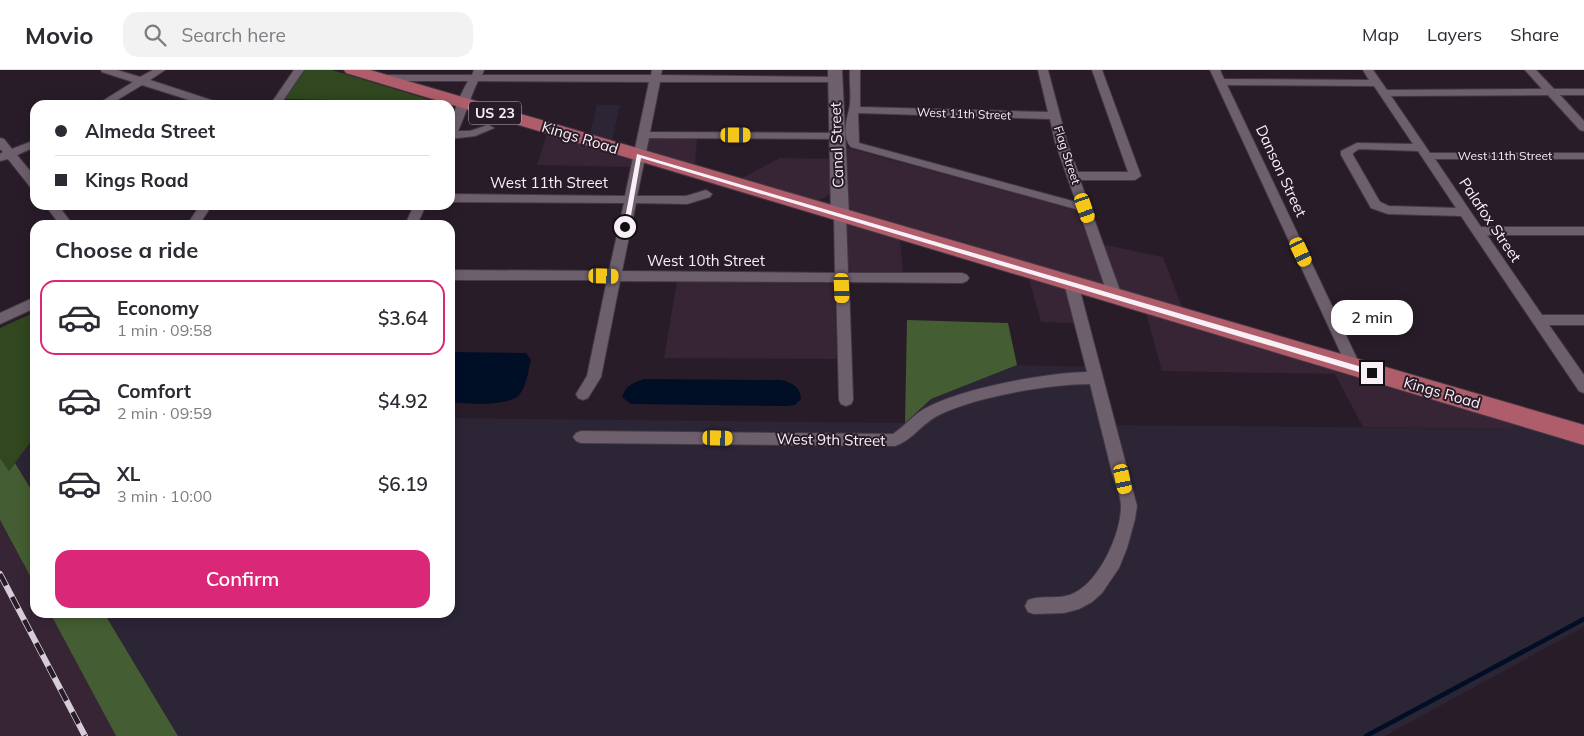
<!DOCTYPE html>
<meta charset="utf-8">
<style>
body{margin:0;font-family:Mulish,sans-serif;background:#f2f2f3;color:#2b2b33;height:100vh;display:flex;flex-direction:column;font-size:19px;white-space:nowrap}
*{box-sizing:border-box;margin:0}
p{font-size:16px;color:#7c7c81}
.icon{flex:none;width:28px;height:28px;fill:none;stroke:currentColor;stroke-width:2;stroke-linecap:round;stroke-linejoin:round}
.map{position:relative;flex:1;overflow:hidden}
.drawer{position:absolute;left:30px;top:150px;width:425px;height:398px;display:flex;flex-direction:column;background:#fff;border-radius:15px;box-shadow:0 2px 12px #0003}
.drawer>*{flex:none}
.hud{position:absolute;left:30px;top:30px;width:425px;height:110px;border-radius:15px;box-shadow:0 2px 12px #0003;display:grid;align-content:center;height:110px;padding:0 25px;background:#fff}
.end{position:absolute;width:22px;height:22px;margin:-11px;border:6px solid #f8eff7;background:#111;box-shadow:0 0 0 2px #111}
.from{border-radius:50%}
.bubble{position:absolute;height:35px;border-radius:15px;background:#fff;box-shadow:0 2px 12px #0003;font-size:16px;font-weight:600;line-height:35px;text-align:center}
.car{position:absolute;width:15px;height:30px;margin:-15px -8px;border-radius:6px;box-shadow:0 0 4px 1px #0007;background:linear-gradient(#f5c518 24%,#345 0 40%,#f5c518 0 76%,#345 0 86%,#f5c518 0)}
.hud b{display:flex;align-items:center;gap:18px;height:48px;font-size:19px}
.hud b+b{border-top:1px solid #e1e1e2}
.hud i{width:12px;height:12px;background:#2b2b33}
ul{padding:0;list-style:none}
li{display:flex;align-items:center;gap:15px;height:75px;margin:0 10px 8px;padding:0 15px;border:2px solid transparent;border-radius:15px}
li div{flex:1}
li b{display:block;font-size:19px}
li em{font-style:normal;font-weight:600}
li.active{border-color:#db2777}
li>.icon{width:45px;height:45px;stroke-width:1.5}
h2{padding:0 25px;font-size:22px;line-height:60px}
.primary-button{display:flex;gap:10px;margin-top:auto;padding:10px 25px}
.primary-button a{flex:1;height:58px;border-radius:15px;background:#db2777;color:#fff;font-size:20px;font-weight:600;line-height:58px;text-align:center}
header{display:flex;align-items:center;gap:30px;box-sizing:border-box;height:70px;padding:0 25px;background:#fff;border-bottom:1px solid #e1e1e2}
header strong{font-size:24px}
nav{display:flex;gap:28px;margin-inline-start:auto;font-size:18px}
.search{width:350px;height:45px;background:#f2f2f3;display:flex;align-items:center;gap:12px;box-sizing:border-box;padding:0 18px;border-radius:15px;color:#7c7c81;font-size:19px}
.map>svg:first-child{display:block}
.built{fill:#372536}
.industrial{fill:#2b2535}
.green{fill:#30471f}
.forest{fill:#445d32}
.water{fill:#000e26}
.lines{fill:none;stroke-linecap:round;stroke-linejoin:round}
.stream{stroke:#000e26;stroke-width:4.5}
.street-casing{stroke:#443944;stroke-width:2}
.secondary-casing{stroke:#443944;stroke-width:2}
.primary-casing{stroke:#443944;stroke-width:2}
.street{fill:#6e5f6d;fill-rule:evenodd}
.secondary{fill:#6e5f6d;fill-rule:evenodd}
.primary{fill:#b05d6b;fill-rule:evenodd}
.rail-casing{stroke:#d7cdd6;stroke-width:6}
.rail{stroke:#291c29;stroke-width:4.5;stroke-dasharray:13;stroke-linecap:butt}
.route{fill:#f8eff7}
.labels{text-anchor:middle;stroke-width:4;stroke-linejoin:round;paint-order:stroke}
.far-street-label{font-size:12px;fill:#f8eff7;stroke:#291c29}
.shield{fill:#291c29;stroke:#bab0b9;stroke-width:1}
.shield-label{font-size:14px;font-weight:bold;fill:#f8eff7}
.street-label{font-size:15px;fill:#f8eff7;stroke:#291c29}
</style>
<header>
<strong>Movio</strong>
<div class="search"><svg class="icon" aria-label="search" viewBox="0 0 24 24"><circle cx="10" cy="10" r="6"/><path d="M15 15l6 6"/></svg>Search here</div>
<nav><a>Map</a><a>Layers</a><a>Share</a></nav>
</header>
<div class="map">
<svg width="1584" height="666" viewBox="0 0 1584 666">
<rect width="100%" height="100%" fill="#291c29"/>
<g class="built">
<path d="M 547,64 L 633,90 L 632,97 L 537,95 Z"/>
<path d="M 648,68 L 697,68 L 695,95 L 647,80 Z"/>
<path d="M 844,77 L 1082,142 L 1091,172 L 1163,187 L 1182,237 L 852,140 L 847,132 Z"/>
<path d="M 780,88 L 830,89 L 831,123 L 822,129 L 815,130 L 742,108 Z"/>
<path d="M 847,154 L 900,170 L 903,204 L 848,203 Z"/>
<path d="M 1029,209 L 1066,219 L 1075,253 L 1041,252 Z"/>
<path d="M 677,211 L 835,212 L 837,289 L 664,288 Z"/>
<path d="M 1146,243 L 1512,352 L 1512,359 L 1363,357 L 1335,304 L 1162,301 Z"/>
<path d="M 0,450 L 35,515 L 35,542 L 50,543 L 116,666 L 0,666 Z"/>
</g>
<g class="industrial">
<path d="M 597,35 L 620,35 L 612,70 L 590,64 Z"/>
<path d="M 1017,295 L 1100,297 L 1116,355 L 1512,359 L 1512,353 L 1584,374 L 1584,557 L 1385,666 L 178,666 L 104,543 L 450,542 L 450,348 L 905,353 L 931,329 Z"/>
<path d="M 35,366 L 35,426 L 15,393 Z"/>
</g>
<g class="green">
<path d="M 305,0 L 332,0 L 437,32 L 284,29 Z"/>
<path d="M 35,242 L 35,366 L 9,401 L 0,388 L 0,258 Z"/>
</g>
<g class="forest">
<path d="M 907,250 L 1008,253 L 1017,295 L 931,329 L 905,353 Z"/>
<path d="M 0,388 L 9,401 L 15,393 L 35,426 L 35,515 L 0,450 Z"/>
<path d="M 50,543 L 104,543 L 178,666 L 116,666 Z"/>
</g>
<g class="water">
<path d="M 450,282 L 526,283 L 531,290 C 528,301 527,314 520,324 C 510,337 466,334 450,332 Z"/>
<path d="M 644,309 L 781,310 C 791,312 801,317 801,329 L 795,335 L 787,336 L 631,334 L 622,327 C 626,315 633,313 644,309 Z"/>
</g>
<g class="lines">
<path class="stream" d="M 1366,666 L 1584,549"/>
<defs>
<g id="street">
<path d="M 101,0 L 117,0 L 140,7 L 153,0 L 165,0 L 150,10 L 220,33 L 221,35 L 205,35 L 142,15 L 109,35 L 96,35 L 133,12 L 102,2 Z"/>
<path d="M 294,0 L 304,0 L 280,35 L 270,35 Z"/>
<path d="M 474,0 L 484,0 L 482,5 L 651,5 L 652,0 L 662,0 L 661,5 L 839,7 L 840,9 L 839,11 L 835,12 L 660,12 L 650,62 L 837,63 L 843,66 L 837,69 L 649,68 L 637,126 L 686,126 L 706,120 L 712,124 L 710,127 L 687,134 L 636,133 L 622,201 L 835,203 L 834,145 L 840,141 L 846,145 L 848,203 L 962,203 L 967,205 L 969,208 L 967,211 L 962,213 L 849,212 L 853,330 L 851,334 L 846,336 L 841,334 L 839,330 L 836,212 L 620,211 L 601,307 L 588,328 L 583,330 L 578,328 L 576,324 L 587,306 L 607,210 L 450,210 L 450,200 L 609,201 L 624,133 L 450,132 L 450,124 L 625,126 L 649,12 L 478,11 C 470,27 466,44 458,61 L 470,61 L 488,55 L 494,58 L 475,66 L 450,69 C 450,49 458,29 468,11 L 378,11 L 373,8 L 378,5 L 472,5 Z"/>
<path d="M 850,0 L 860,0 L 860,37 L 1048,42 L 1038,0 L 1048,0 L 1067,72 L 1078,102 L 1128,102 L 1092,0 L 1102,0 L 1141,106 L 1135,110 L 1080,110 L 1122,226 L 1120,229 L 1110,229 L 1108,226 L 1079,140 L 851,77 C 842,68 846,51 849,40 C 852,28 849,12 850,0 ZM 858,43 L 1050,49 L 1055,72 L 1076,132 L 859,73 Z"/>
<path d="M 1210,0 L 1220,0 L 1224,9 L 1369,10 L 1363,0 L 1373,0 L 1387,20 L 1542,19 L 1525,0 L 1536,0 L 1554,19 L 1584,19 L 1584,25 L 1560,25 L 1584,51 L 1584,61 L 1580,60 L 1548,25 L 1391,26 L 1430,83 L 1584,83 L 1584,89 L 1435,89 L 1481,157 L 1584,157 L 1584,165 L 1487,165 L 1542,245 L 1584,245 L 1584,255 L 1549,255 L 1584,305 L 1584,323 L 1579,321 L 1461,146 L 1388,144 L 1371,138 L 1341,85 L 1341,81 L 1357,73 L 1413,74 L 1374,16 L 1227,15 L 1361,297 L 1359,301 L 1354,302 L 1349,301 ZM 1359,79 L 1418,81 L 1456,138 L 1389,136 L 1380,132 L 1353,85 L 1353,83 Z"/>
<path d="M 0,68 L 4,69 L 12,79 L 35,70 L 35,77 L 17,85 L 35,107 L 35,119 L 31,118 L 8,89 L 0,91 L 0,84 L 3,82 L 0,79 Z"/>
<path d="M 45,135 L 58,135 L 73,155 L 60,155 Z"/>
<path d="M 200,135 L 212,135 L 199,155 L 187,155 Z"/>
<path d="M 414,135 L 426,135 L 417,155 L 405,155 Z"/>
<path d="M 1071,208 L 1076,210 L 1078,213 L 1137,436 L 1135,449 L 1127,478 L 1119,498 L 1102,523 L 1092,532 L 1079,539 L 1064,543 L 1034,544 L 1028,542 L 1025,536 L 1028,530 C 1044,524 1061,531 1076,522 C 1100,509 1121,464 1121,436 C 1121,426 1115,413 1112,403 C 1105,373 1097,343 1090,314 C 1049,314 975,327 939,345 C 922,353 913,370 895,376 L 581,373 L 576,371 L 573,367 L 576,363 L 581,361 L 893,364 C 905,356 914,344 926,338 C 963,318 1045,303 1087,302 L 1064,213 L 1066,210 Z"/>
<path d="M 35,227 L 35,238 L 0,254 L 0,243 Z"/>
</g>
<path id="secondary" d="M 828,0 L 842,0 L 849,145 L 846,149 L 840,151 L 834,149 L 831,145 Z"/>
<path id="primary" d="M 344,0 L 370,0 L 1584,355 L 1584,375 L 346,3 Z"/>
</defs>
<use href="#street" class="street-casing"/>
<use href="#secondary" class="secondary-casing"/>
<use href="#primary" class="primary-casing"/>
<use href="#street" class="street"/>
<use href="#secondary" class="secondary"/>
<use href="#primary" class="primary"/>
<defs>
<path id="rail" d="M 0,504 L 85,666"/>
</defs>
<use href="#rail" class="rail-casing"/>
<use href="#rail" class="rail"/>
</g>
<path class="route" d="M 637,84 L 1372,300 L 1376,303 L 1372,306 L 641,88 L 629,157 L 623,159 Z"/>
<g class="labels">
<g class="far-street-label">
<text transform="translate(964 44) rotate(2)" y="4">West 11th Street</text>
<text transform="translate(1067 85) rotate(72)" y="4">Flag Street</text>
<text x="1505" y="90">West 11th Street</text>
</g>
<rect class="shield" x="469" y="31.5" width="52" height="23" rx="4"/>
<g class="shield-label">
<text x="495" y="48">US 23</text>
</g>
<g class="street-label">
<text transform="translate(580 68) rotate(17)" y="5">Kings Road</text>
<text transform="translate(837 75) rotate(-92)" y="5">Canal Street</text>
<text transform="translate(1281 101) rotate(65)" y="5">Danson Street</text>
<text x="549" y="118">West 11th Street</text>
<text transform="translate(1490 150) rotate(56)" y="5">Palafox Street</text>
<text x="706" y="196">West 10th Street</text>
<text transform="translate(1442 323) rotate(16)" y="5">Kings Road</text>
<text transform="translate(831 370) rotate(1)" y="5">West 9th Street</text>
</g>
</g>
</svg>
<i class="end from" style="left:625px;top:157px"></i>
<i class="end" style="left:1372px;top:303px"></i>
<div class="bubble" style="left:1331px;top:230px;width:82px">2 min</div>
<i class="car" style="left:736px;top:65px;rotate:90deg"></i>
<i class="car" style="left:1085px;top:138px;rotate:161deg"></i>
<i class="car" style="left:1301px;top:182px;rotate:155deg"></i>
<i class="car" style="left:604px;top:206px;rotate:91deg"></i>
<i class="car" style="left:842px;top:218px;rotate:178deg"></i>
<i class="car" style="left:718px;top:368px;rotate:91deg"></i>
<i class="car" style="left:1123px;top:409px;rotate:168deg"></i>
<div class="hud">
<b><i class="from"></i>Almeda Street</b>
<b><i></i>Kings Road</b>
</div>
<section class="drawer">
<h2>Choose a ride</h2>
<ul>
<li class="active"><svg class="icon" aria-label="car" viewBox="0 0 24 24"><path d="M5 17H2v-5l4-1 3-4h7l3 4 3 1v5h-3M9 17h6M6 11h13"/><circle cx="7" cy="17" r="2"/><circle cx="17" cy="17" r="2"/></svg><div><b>Economy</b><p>1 min · 09:58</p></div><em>$3.64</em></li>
<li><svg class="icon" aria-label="car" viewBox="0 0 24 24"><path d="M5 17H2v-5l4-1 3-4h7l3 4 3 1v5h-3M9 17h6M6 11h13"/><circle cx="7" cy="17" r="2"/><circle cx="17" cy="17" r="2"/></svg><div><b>Comfort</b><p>2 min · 09:59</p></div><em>$4.92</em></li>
<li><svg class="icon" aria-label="car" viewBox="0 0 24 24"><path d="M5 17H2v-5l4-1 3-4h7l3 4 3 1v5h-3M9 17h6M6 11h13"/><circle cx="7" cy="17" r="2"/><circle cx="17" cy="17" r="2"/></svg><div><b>XL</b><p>3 min · 10:00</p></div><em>$6.19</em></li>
</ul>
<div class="primary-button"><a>Confirm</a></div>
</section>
</div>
